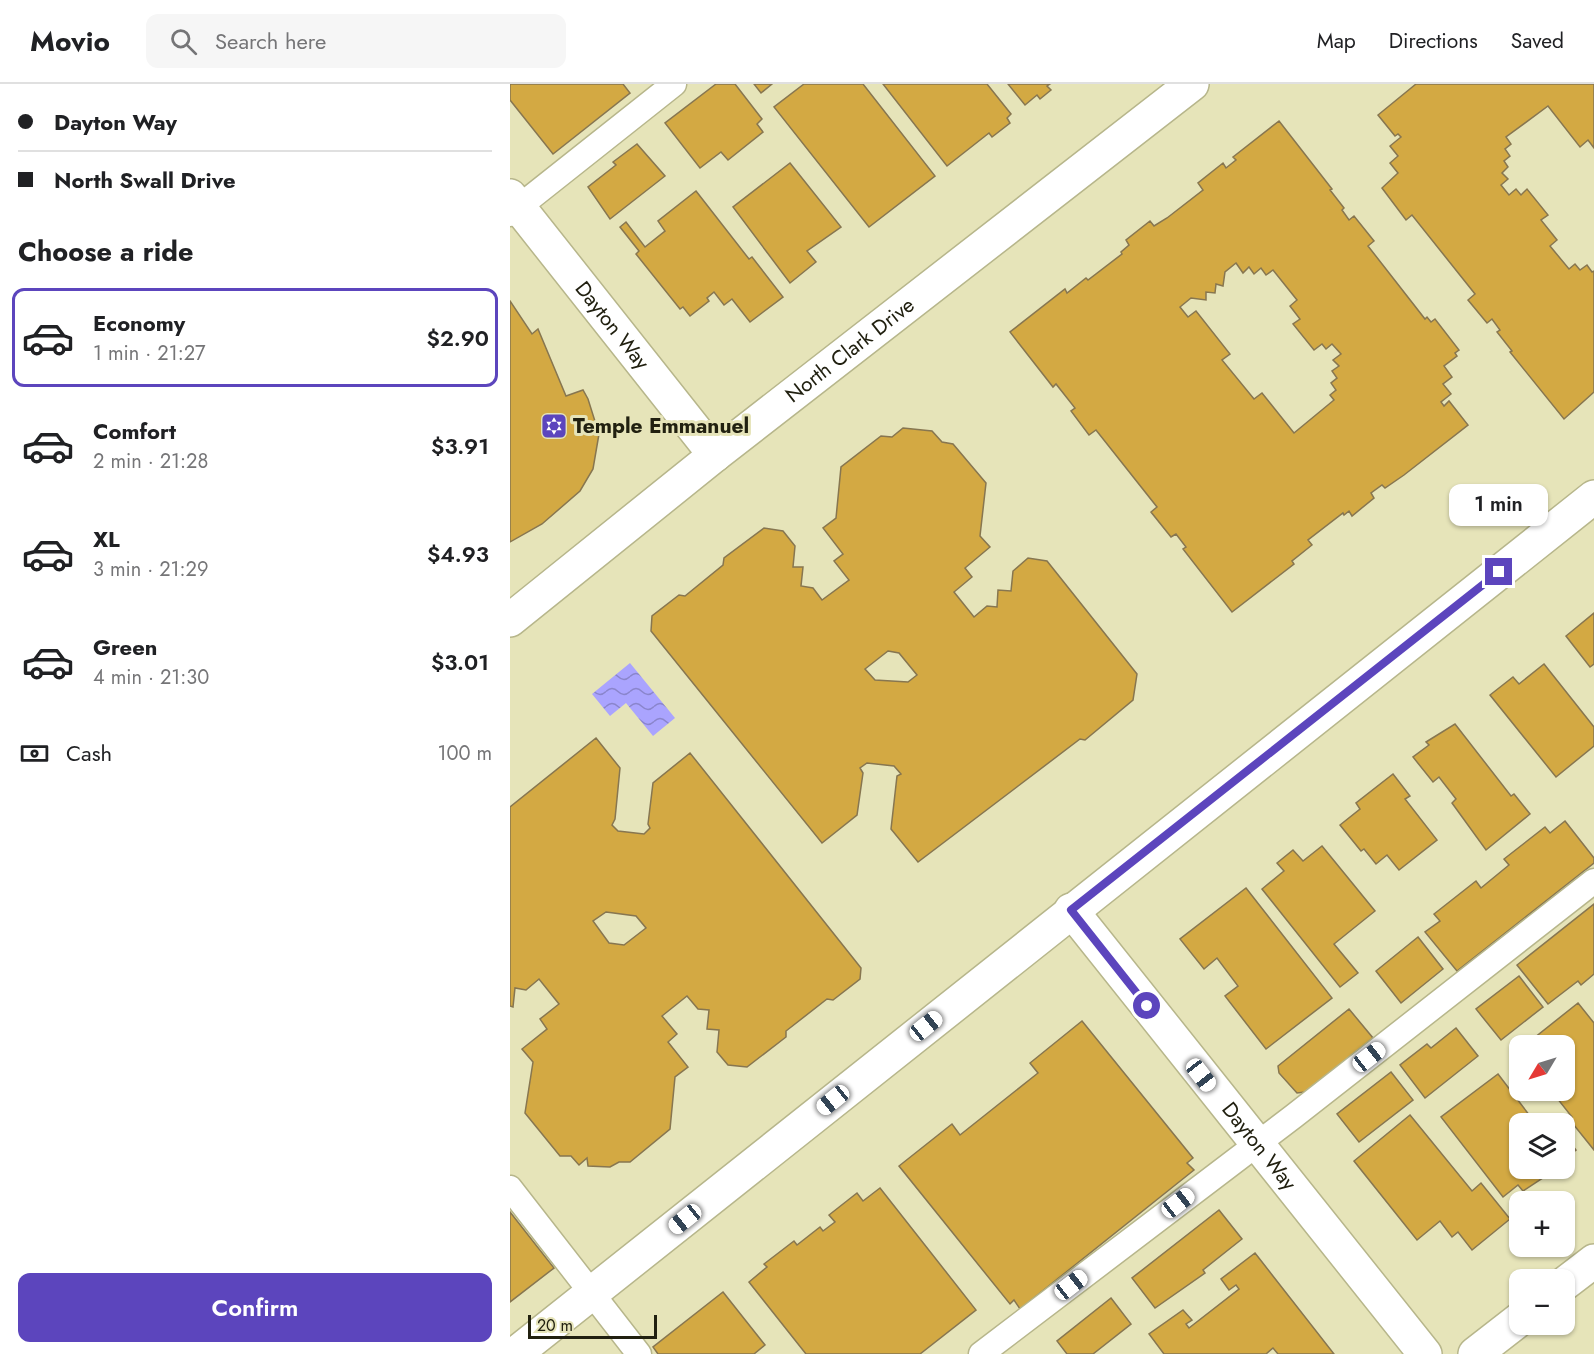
<!DOCTYPE html>
<meta charset="utf-8">
<style>
body{margin:0;font-family:Jost,sans-serif;background:#f6f6f6;color:#202124;height:100vh;display:flex;flex-direction:column;font-size:22px;white-space:nowrap}
*{box-sizing:border-box;margin:0}
p{font-size:20px;color:#757577}
.icon{flex:none;width:33px;height:33px;fill:none;stroke:currentColor;stroke-width:2;stroke-linecap:round;stroke-linejoin:round}
.map{position:relative;flex:1;overflow:hidden}
.details{display:flex;flex-direction:column;background:#fff;width:510px}
.details>*{flex:none}
.guide{display:grid;align-content:center;height:132px;padding:0 18px;background:#fff}
.needle{width:39px;rotate:232deg}
.tools{position:absolute;left:999px;top:951px;display:grid;gap:12px}
.tools a{display:grid;place-items:center;width:66px;height:66px;border-radius:12px;background:#fff;box-shadow:0 2px 4px #0004;font-size:30px}
.scale{position:absolute;left:18px;bottom:15px;width:129px;box-sizing:border-box;padding-left:6px;border:3px solid #212010;border-top:0;font-size:16px;line-height:21px;white-space:nowrap;color:#212010;-webkit-text-stroke:4px #e6e4b9;paint-order:stroke}
.end{position:absolute;width:27px;height:27px;margin:-14px;border:8px solid #5c45bd;background:#fff;box-shadow:0 0 0 3px #fff}
.from{border-radius:50%}
.bubble{position:absolute;height:42px;border-radius:12px;background:#fff;box-shadow:0 2px 4px #0004;font-size:20px;font-weight:600;line-height:42px;text-align:center}
.car{position:absolute;width:18px;height:36px;margin:-18px -9px;border-radius:8px;box-shadow:0 0 4px 2px #0007;background:linear-gradient(#fff 24%,#345 0 40%,#fff 0 76%,#345 0 86%,#fff 0)}
.guide b{display:flex;align-items:center;gap:21px;height:57px;font-size:22px}
.guide b+b{border-top:2px solid #e0e0e0}
.guide i{width:15px;height:15px;background:#202124}
ul{padding:0;list-style:none}
li{display:flex;align-items:center;gap:18px;height:99px;margin:0 12px 9px;padding:0 6px;border:3px solid transparent;border-radius:12px}
li div{flex:1}
li b{display:block;font-size:22px}
li em{font-style:normal;font-weight:600}
li.current{border-color:#5c45bd}
li>.icon{width:54px;height:54px;stroke-width:1.5}
h2{padding:0 18px;font-size:27px;line-height:72px}
.pay{display:flex;align-items:center;gap:15px;height:66px;padding:0 18px;font-size:22px}
.pay p{margin-inline-start:auto}
.primary-button{display:flex;gap:12px;margin-top:auto;padding:12px 18px}
.primary-button a{flex:1;height:69px;border-radius:12px;background:#5c45bd;color:#fff;font-size:24px;font-weight:600;line-height:69px;text-align:center}
header{display:flex;align-items:center;gap:36px;box-sizing:border-box;height:84px;padding:0 30px;background:#fff;border-bottom:2px solid #e0e0e0}
header strong{font-size:28px}
nav{display:flex;gap:33px;margin-inline-start:auto;font-size:21px}
.search{width:420px;height:54px;background:#f6f6f6;display:flex;align-items:center;gap:15px;box-sizing:border-box;padding:0 21px;border-radius:12px;color:#757577;font-size:22px}
main{display:flex;flex:1;min-height:0}
.map>svg:first-child{display:block}
.water{fill:url(#water-waves)}
.building{fill:#d3a943;stroke:#877650;stroke-width:1.5;fill-rule:evenodd}
.lines{fill:none;stroke-linecap:round;stroke-linejoin:round}
.lane-casing{stroke:#b7b68b;stroke-width:27}
.street-casing{stroke:#b7b68b;stroke-width:36}
.lane{stroke:#fff;stroke-width:24}
.street{stroke:#fff;stroke-width:33}
.route{stroke:#5c45bd;stroke-width:8}
.labels{text-anchor:middle;stroke-width:6;stroke-linejoin:round;paint-order:stroke}
.street-label{font-size:21px;fill:#212010;stroke:#e6e4b9}
.poi-label{font-size:21px;font-weight:bold;fill:#212010;stroke:#e6e4b9;text-anchor:start}
</style>
<header>
<strong>Movio</strong>
<div class="search"><svg class="icon" aria-label="search" viewBox="0 0 24 24"><circle cx="10" cy="10" r="6"/><path d="M15 15l6 6"/></svg>Search here</div>
<nav><a>Map</a><a>Directions</a><a>Saved</a></nav>
</header>
<main>
<section class="details">
<div class="guide">
<b><i class="from"></i>Dayton Way</b>
<b><i></i>North Swall Drive</b>
</div>
<h2>Choose a ride</h2>
<ul>
<li class="current"><svg class="icon" aria-label="car" viewBox="0 0 24 24"><path d="M5 17H2v-5l4-1 3-4h7l3 4 3 1v5h-3M9 17h6M6 11h13"/><circle cx="7" cy="17" r="2"/><circle cx="17" cy="17" r="2"/></svg><div><b>Economy</b><p>1 min · 21:27</p></div><em>$2.90</em></li>
<li><svg class="icon" aria-label="car" viewBox="0 0 24 24"><path d="M5 17H2v-5l4-1 3-4h7l3 4 3 1v5h-3M9 17h6M6 11h13"/><circle cx="7" cy="17" r="2"/><circle cx="17" cy="17" r="2"/></svg><div><b>Comfort</b><p>2 min · 21:28</p></div><em>$3.91</em></li>
<li><svg class="icon" aria-label="car" viewBox="0 0 24 24"><path d="M5 17H2v-5l4-1 3-4h7l3 4 3 1v5h-3M9 17h6M6 11h13"/><circle cx="7" cy="17" r="2"/><circle cx="17" cy="17" r="2"/></svg><div><b>XL</b><p>3 min · 21:29</p></div><em>$4.93</em></li>
<li><svg class="icon" aria-label="car" viewBox="0 0 24 24"><path d="M5 17H2v-5l4-1 3-4h7l3 4 3 1v5h-3M9 17h6M6 11h13"/><circle cx="7" cy="17" r="2"/><circle cx="17" cy="17" r="2"/></svg><div><b>Green</b><p>4 min · 21:30</p></div><em>$3.01</em></li>
</ul>
<div class="pay"><svg class="icon" aria-label="cash" viewBox="0 0 24 24"><path d="M3 7h18v10H3z"/><circle cx="12" cy="12" r="2"/></svg>Cash<p>100 m</p></div>
<div class="primary-button"><a>Confirm</a></div>
</section>
<div class="map">
<svg width="1084" height="1270" viewBox="0 0 1084 1270">
<defs>
<pattern id="water-waves" width="16" height="10" patternUnits="userSpaceOnUse" patternTransform="scale(1.5)"><rect width="16" height="10" fill="#aaa4fe"/><path d="M0 5q4-4 8 0t8 0" fill="none" stroke="#8a85cc"/></pattern>
</defs>
<rect width="100%" height="100%" fill="#e6e4b9"/>
<path class="water" d="M 120,579 L 165,634 L 143,652 L 116,619 L 100,632 L 82,610 Z"/>
<g class="building">
<path d="M 0,0 L 113,0 L 120,9 L 43,70 L 0,16 Z"/>
<path d="M 206,0 L 225,0 L 252,35 L 247,40 L 253,48 L 218,76 L 211,68 L 190,84 L 155,39 Z"/>
<path d="M 244,0 L 262,0 L 251,9 Z"/>
<path d="M 294,0 L 353,0 L 425,92 L 359,143 L 264,23 Z"/>
<path d="M 373,0 L 477,0 L 501,30 L 497,34 L 500,39 L 482,53 L 479,49 L 437,82 Z"/>
<path d="M 498,0 L 540,0 L 537,2 L 541,6 L 530,15 L 527,11 L 515,21 Z"/>
<path d="M 906,0 L 1084,0 L 1084,64 L 1078,56 L 1070,63 L 1038,22 L 996,53 L 1001,60 L 995,65 L 1000,72 L 994,77 L 998,83 L 992,89 L 998,95 L 991,101 L 999,111 L 1006,105 L 1011,111 L 1017,105 L 1038,131 L 1031,136 L 1047,156 L 1040,162 L 1059,185 L 1065,180 L 1070,186 L 1077,181 L 1082,188 L 1084,187 L 1084,308 L 1054,335 L 1000,268 L 1002,267 L 987,248 L 990,246 L 982,235 L 977,239 L 958,216 L 965,210 L 902,131 L 896,136 L 872,104 L 888,89 L 880,79 L 888,72 L 880,62 L 891,53 L 888,50 L 885,52 L 868,31 Z"/>
<path d="M 769,37 L 822,105 L 820,106 L 834,124 L 832,126 L 839,136 L 844,132 L 864,157 L 858,162 L 915,235 L 917,233 L 921,238 L 925,235 L 949,266 L 945,269 L 947,272 L 934,282 L 942,293 L 933,300 L 941,310 L 931,318 L 934,322 L 939,317 L 958,341 L 894,391 L 875,404 L 872,401 L 861,409 L 864,414 L 842,432 L 839,427 L 834,431 L 833,429 L 798,456 L 802,461 L 782,477 L 784,480 L 722,528 L 673,465 L 676,463 L 666,450 L 661,453 L 641,428 L 647,423 L 586,346 L 579,351 L 561,327 L 565,324 L 546,300 L 543,303 L 500,248 L 555,205 L 557,209 L 576,194 L 578,196 L 612,170 L 611,168 L 619,161 L 616,156 L 640,137 L 644,142 L 657,134 L 693,106 L 688,99 L 713,79 L 716,84 L 726,76 L 723,73 ZM 726,179 L 733,189 L 739,183 L 744,190 L 751,184 L 756,191 L 763,186 L 787,216 L 780,222 L 790,235 L 783,240 L 804,266 L 812,260 L 816,265 L 822,260 L 831,270 L 823,276 L 829,282 L 822,287 L 827,294 L 821,299 L 826,306 L 820,311 L 824,316 L 784,349 L 752,309 L 744,315 L 712,276 L 720,270 L 686,227 L 678,233 L 670,223 L 681,214 L 696,216 L 696,208 L 705,209 L 706,200 L 713,202 L 715,188 Z"/>
<path d="M 127,60 L 155,92 L 100,135 L 78,103 L 106,81 L 103,78 Z"/>
<path d="M 280,79 L 331,143 L 297,167 L 306,178 L 280,199 L 223,123 Z"/>
<path d="M 186,107 L 239,175 L 242,173 L 273,213 L 240,238 L 222,215 L 214,221 L 204,208 L 197,214 L 199,217 L 180,232 L 173,223 L 170,225 L 126,170 L 129,167 L 110,143 L 116,138 L 135,163 L 155,147 L 148,137 Z"/>
<path d="M 0,217 L 22,250 L 28,245 L 56,312 L 73,306 L 78,315 L 89,350 L 83,385 L 70,407 L 32,440 L 0,458 Z"/>
<path d="M 393,344 L 422,347 L 432,358 L 443,360 L 476,399 L 470,452 L 480,463 L 455,484 L 462,493 L 444,508 L 464,533 L 477,522 L 487,523 L 488,506 L 501,507 L 503,487 L 518,474 L 537,477 L 627,590 L 623,616 L 575,656 L 570,655 L 408,778 L 381,745 L 387,692 L 391,690 L 384,682 L 357,679 L 350,684 L 353,689 L 347,731 L 312,759 L 141,547 L 142,532 L 169,511 L 175,512 L 213,481 L 214,474 L 254,444 L 273,447 L 285,462 L 283,483 L 293,483 L 291,502 L 303,504 L 312,516 L 339,496 L 324,477 L 333,470 L 313,444 L 326,434 L 331,383 L 371,352 L 382,353 ZM 378,567 L 389,569 L 407,591 L 398,598 L 365,596 L 355,585 Z"/>
<path d="M 1084,529 L 1084,580 L 1080,583 L 1056,552 Z"/>
<path d="M 1034,580 L 1084,643 L 1084,662 L 1046,693 L 980,611 L 1003,593 L 1009,600 Z"/>
<path d="M 945,640 L 1001,712 L 1004,710 L 1020,730 L 976,766 L 942,719 L 946,715 L 929,693 L 923,698 L 903,673 L 919,661 L 916,658 Z"/>
<path d="M 86,654 L 110,684 L 105,735 L 102,741 L 108,747 L 134,750 L 140,744 L 138,740 L 143,699 L 180,669 L 351,884 L 350,895 L 323,916 L 317,915 L 276,947 L 276,953 L 237,983 L 218,981 L 207,968 L 209,946 L 197,945 L 199,926 L 188,925 L 177,912 L 152,932 L 167,950 L 158,958 L 178,983 L 165,993 L 160,1045 L 120,1078 L 109,1078 L 100,1083 L 78,1082 L 77,1074 L 69,1081 L 61,1072 L 50,1072 L 15,1029 L 23,978 L 12,965 L 37,945 L 30,935 L 49,920 L 29,895 L 16,906 L 5,904 L 3,923 L 0,922 L 0,723 ZM 96,828 L 126,832 L 136,844 L 114,861 L 99,859 L 83,837 Z"/>
<path d="M 883,690 L 900,712 L 895,715 L 927,756 L 889,786 L 877,771 L 866,780 L 854,765 L 851,767 L 830,741 L 850,725 L 846,719 Z"/>
<path d="M 1055,737 L 1084,774 L 1084,779 L 947,887 L 915,848 L 930,837 L 924,830 L 966,797 L 971,804 L 999,781 L 994,775 L 1035,743 L 1040,749 Z"/>
<path d="M 812,762 L 865,827 L 824,860 L 848,889 L 830,903 L 752,805 L 774,787 L 767,779 L 783,766 L 793,777 Z"/>
<path d="M 736,804 L 822,914 L 756,965 L 715,912 L 728,902 L 707,874 L 694,885 L 670,855 Z"/>
<path d="M 1084,820 L 1084,890 L 1071,901 L 1068,897 L 1038,920 L 1007,881 Z"/>
<path d="M 908,853 L 933,885 L 891,919 L 866,887 Z"/>
<path d="M 1009,892 L 1033,923 L 991,956 L 966,925 Z"/>
<path d="M 1068,919 L 1084,939 L 1084,1066 L 1059,1035 L 1062,1033 L 1043,1009 L 1054,1006 L 1054,962 L 1014,962 Z"/>
<path d="M 839,925 L 863,954 L 795,1008 L 787,1009 L 769,989 L 768,982 Z"/>
<path d="M 572,937 L 683,1074 L 677,1079 L 684,1086 L 510,1225 L 504,1216 L 500,1220 L 389,1082 L 442,1040 L 450,1051 L 528,989 L 520,979 Z"/>
<path d="M 946,944 L 968,972 L 915,1014 L 890,981 L 917,960 L 921,964 Z"/>
<path d="M 881,988 L 903,1016 L 849,1058 L 827,1030 Z"/>
<path d="M 988,990 L 1026,1040 L 1010,1040 L 1010,1084 L 1048,1084 L 1013,1107 L 1008,1101 L 993,1113 L 931,1033 Z"/>
<path d="M 900,1031 L 962,1107 L 971,1099 L 1000,1135 L 962,1166 L 948,1148 L 942,1153 L 930,1137 L 907,1156 L 844,1077 Z"/>
<path d="M 1054,1050 L 1066,1066 L 1054,1075 Z"/>
<path d="M 370,1104 L 466,1226 L 410,1270 L 296,1270 L 239,1198 L 257,1183 L 254,1180 L 284,1157 L 287,1161 L 310,1143 L 313,1147 L 325,1138 L 319,1131 L 347,1109 L 353,1117 Z"/>
<path d="M 709,1126 L 732,1155 L 693,1186 L 695,1189 L 645,1224 L 622,1194 Z"/>
<path d="M 0,1128 L 44,1184 L 0,1218 Z"/>
<path d="M 745,1169 L 824,1270 L 768,1270 L 763,1264 L 756,1270 L 654,1270 L 639,1250 L 673,1226 L 682,1236 L 676,1240 L 679,1244 L 729,1205 L 726,1201 L 719,1206 L 711,1195 Z"/>
<path d="M 213,1208 L 255,1261 L 244,1270 L 148,1270 L 143,1263 Z"/>
<path d="M 601,1214 L 621,1240 L 583,1270 L 557,1270 L 547,1257 Z"/>
</g>
<g class="lines">
<defs>
<g id="lane">
<path d="M 0,130 L 164,0"/>
<path d="M 0,1104 L 129,1270"/>
<path d="M 471,1270 L 784,1032 L 1084,797"/>
</g>
<g id="street">
<path id="s1" d="M 0,112 L 205,371"/>
<path id="s2" d="M 0,536 L 205,371 L 682,0"/>
<path id="s3" d="M 561,826 L 915,1270"/>
<path d="M 1054,1200 L 1084,1177"/>
<path d="M 5,1270 L 1084,413"/>
<path d="M 965,1270 L 1010,1235"/>
</g>
</defs>
<use href="#lane" class="lane-casing"/>
<use href="#street" class="street-casing"/>
<use href="#lane" class="lane"/>
<use href="#street" class="street"/>
</g>
<g class="lines">
<path class="route" d="M 637,922 L 561,826 L 989,488"/>
</g>
<defs>
<symbol id="synagogue-square" viewBox="-11 -11 22 22"><rect x="-9" y="-9" width="18" height="18" rx="4" fill="#5c45bd" stroke="#e6e4b9"/><path d="M0-6.5L5.6 3.2H-5.6ZM0 6.5L5.6-3.2H-5.6Z" fill="#fff"/></symbol>
</defs>
<g fill-rule="evenodd">
<use href="#synagogue-square" x="29" y="327" width="30" height="30"/>
</g>
<g class="labels">
<g class="street-label">
<text dy="7" stroke="none"><textPath href="#s1" startOffset="165">Dayton Way</textPath></text>
<text dy="7" stroke="none"><textPath href="#s2" startOffset="434">North Clark Drive</textPath></text>
<text dy="7" stroke="none"><textPath href="#s3" startOffset="302">Dayton Way</textPath></text>
</g>
<g class="poi-label">
<text x="63" y="349">Temple Emmanuel</text>
</g>
</g>
</svg>
<div class="tools">
<a><svg class="needle" viewBox="-14 -14 28 28"><path d="M0-13l5 13h-10z" fill="#e53935"/><path d="M0 13l5-13h-10z" fill="#757577"/></svg></a>
<a><svg class="icon" aria-label="layers" viewBox="0 0 24 24"><path d="M12 4l9 5-9 5-9-5zM3 14l9 5 9-5"/></svg></a>
<a>+</a>
<a>−</a>
</div>
<div class="scale">20 m</div>
<i class="end from" style="left:637px;top:922px"></i>
<i class="end" style="left:989px;top:488px"></i>
<div class="bubble" style="left:939px;top:400px;width:99px">1 min</div>
<i class="car" style="left:416px;top:942px;rotate:51deg"></i>
<i class="car" style="left:859px;top:973px;rotate:52deg"></i>
<i class="car" style="left:691px;top:991px;rotate:142deg"></i>
<i class="car" style="left:323px;top:1016px;rotate:231deg"></i>
<i class="car" style="left:668px;top:1119px;rotate:52deg"></i>
<i class="car" style="left:175px;top:1135px;rotate:231deg"></i>
<i class="car" style="left:561px;top:1201px;rotate:52deg"></i>
</div>
</main>
